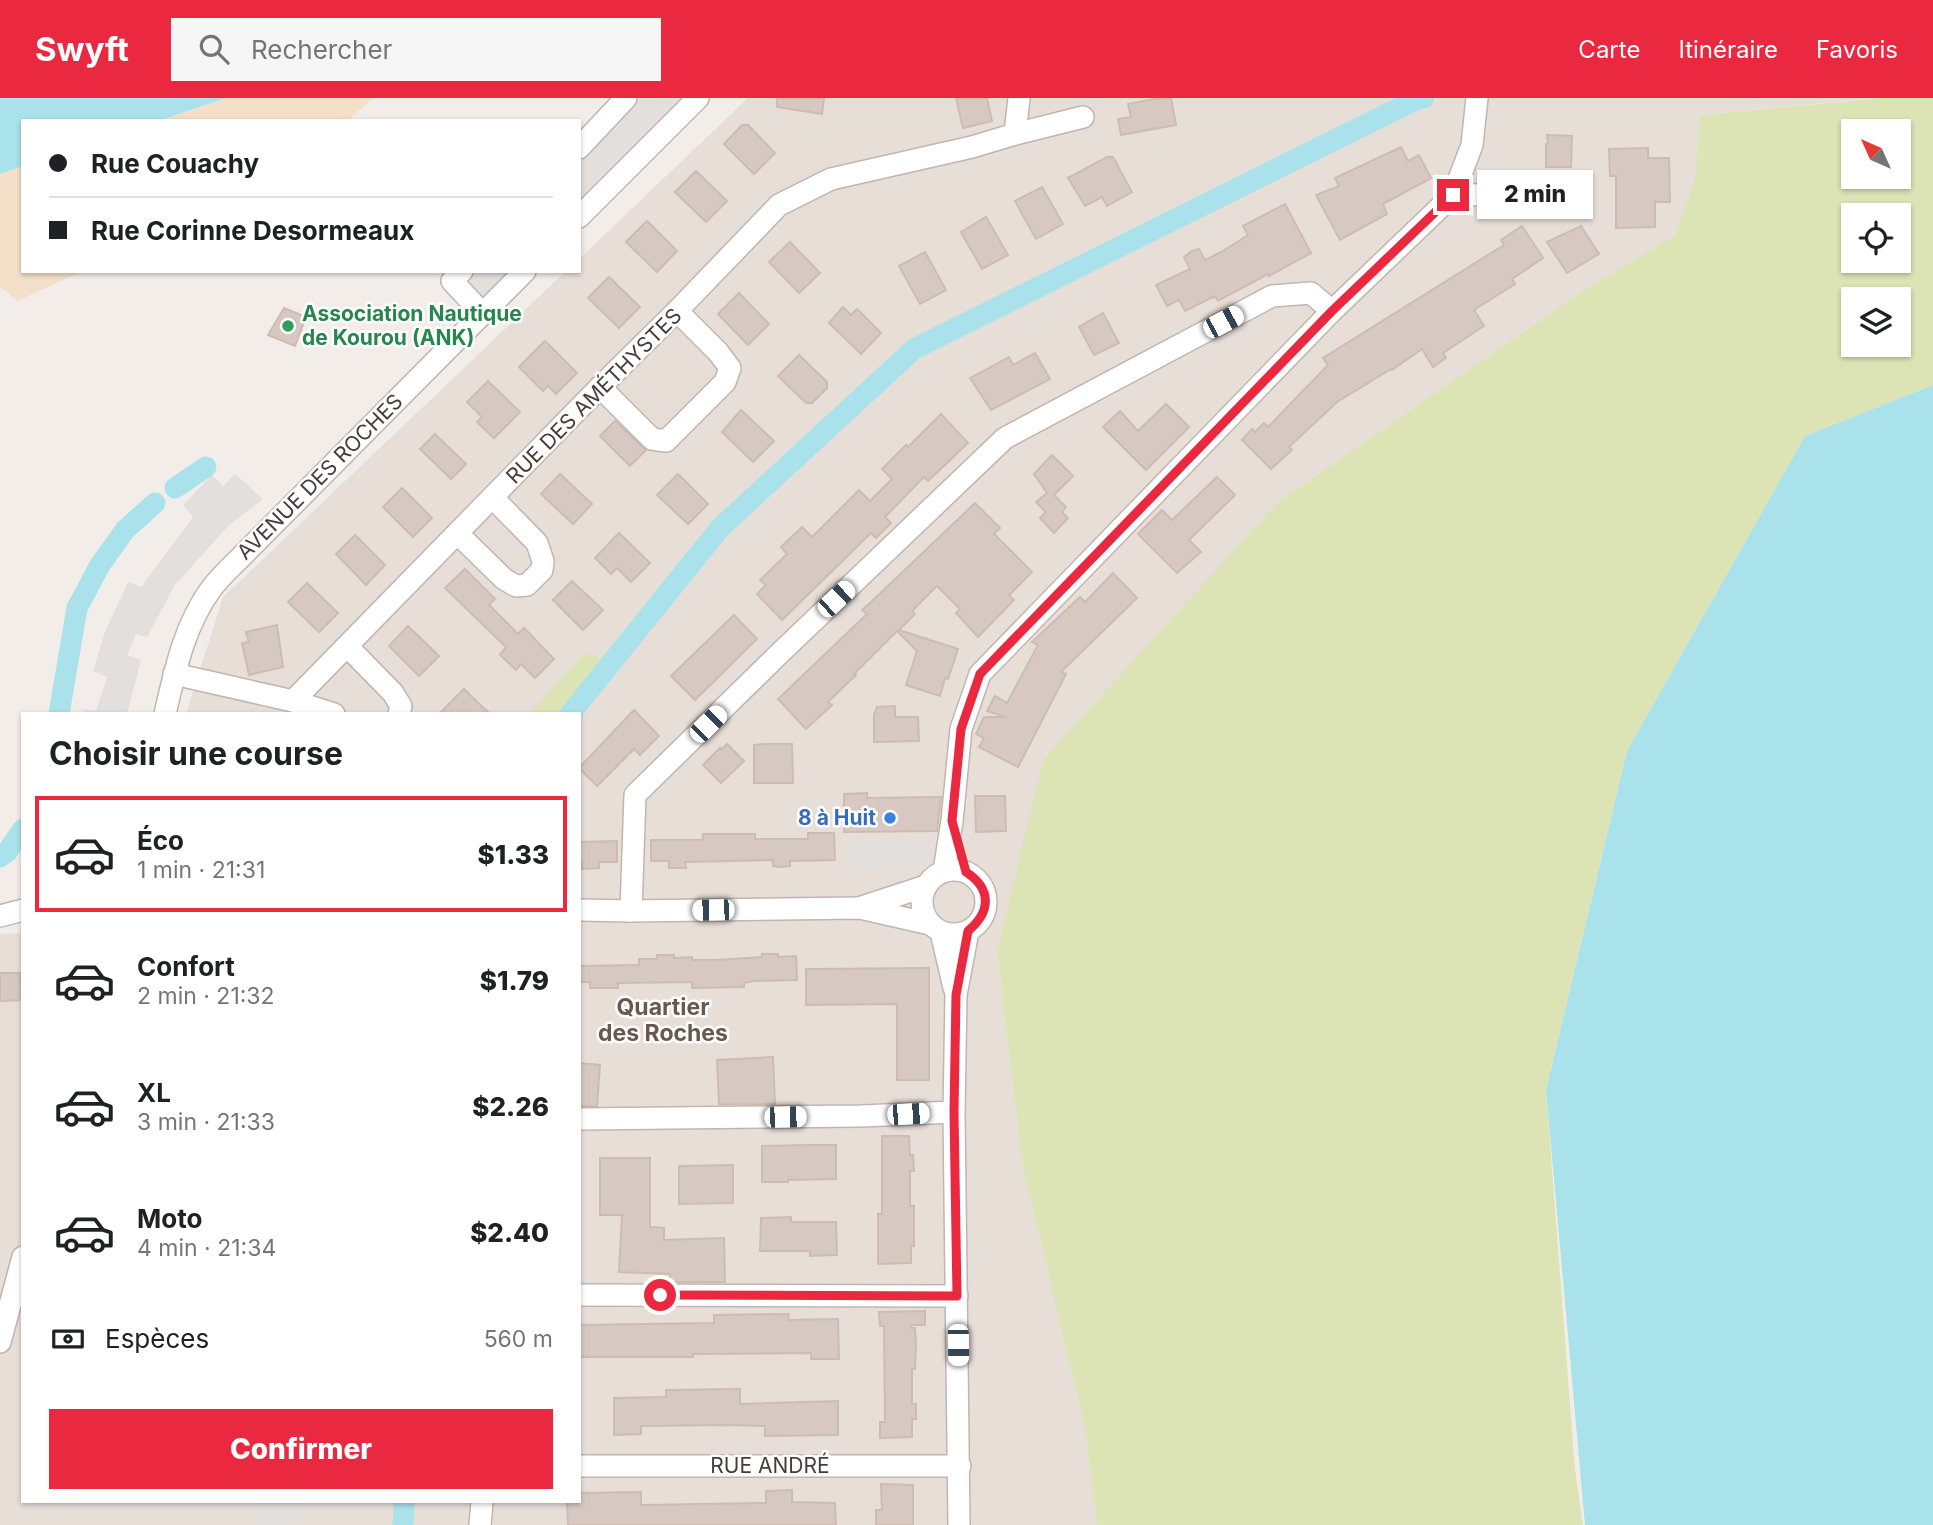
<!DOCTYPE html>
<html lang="fr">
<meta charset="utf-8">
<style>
body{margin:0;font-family:Inter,sans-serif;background:#f6f6f6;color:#202124;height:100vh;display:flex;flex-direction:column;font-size:26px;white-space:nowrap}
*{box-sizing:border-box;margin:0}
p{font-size:23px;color:#757577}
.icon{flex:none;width:38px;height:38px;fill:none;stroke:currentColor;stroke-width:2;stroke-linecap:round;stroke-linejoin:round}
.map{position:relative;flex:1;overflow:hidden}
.side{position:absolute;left:21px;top:614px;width:560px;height:791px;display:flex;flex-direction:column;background:#fff;border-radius:0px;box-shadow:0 2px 5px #0004}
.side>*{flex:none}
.hud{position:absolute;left:21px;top:21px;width:560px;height:154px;border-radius:0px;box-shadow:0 2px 5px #0004;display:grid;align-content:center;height:154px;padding:0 28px;background:#fff}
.needle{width:46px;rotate:315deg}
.tools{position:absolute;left:1841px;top:21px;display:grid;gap:14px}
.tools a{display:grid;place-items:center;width:70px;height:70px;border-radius:0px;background:#fff;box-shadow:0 2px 5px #0004;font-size:35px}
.end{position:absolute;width:32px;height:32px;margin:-16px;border:9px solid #ea2941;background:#fff;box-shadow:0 0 0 4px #fff}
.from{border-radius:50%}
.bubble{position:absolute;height:49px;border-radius:0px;background:#fff;box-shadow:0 2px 5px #0004;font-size:23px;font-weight:800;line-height:49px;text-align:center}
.car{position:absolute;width:21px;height:42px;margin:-21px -10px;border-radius:9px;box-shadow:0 0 5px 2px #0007;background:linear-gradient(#fff 24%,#345 0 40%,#fff 0 76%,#345 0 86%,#fff 0)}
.hud b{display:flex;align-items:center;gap:24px;height:66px;font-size:26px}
.hud b+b{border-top:2px solid #e0e0e0}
.hud i{width:18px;height:18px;background:#202124}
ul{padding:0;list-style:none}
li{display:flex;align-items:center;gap:21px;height:116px;margin:0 14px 10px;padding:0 14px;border:4px solid transparent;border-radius:0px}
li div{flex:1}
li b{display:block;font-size:26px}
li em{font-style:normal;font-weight:800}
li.selected{border-color:#ea2941}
li>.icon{width:63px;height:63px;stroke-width:1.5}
h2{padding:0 28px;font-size:32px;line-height:84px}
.pay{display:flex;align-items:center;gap:18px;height:77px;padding:0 28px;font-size:26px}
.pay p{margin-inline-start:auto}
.cta{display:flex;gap:14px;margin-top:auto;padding:14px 28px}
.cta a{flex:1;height:80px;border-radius:0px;background:#ea2941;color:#fff;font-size:28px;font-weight:800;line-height:80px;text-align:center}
header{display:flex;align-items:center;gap:42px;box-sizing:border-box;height:98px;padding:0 35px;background:#ea2941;color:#fff}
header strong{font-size:33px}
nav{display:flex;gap:38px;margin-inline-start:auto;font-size:24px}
.search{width:490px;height:63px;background:#f6f6f6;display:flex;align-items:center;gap:18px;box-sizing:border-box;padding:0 24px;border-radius:0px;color:#757577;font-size:26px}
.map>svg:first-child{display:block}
.residential{fill:#e7ded7}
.green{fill:#dce4b5;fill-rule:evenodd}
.sand{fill:#f4dfc8}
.parking{fill:#e2dfdd}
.water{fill:#aae2eb}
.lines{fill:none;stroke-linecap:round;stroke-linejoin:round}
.canal{stroke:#aae2eb;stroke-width:21}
.building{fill:#d7c9c2;stroke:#cebcb3;stroke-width:2}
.minor-casing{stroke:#c1b6af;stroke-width:24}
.minor{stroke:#fff;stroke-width:21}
.route{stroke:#ea2941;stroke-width:9}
.leisure-dot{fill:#2e9e5b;stroke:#fff;stroke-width:2.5}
.shop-dot{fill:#3f7fe0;stroke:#fff;stroke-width:2.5}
.labels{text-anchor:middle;stroke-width:5;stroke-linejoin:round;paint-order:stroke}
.leisure-label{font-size:21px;font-weight:bold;fill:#27864d;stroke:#fff;text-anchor:start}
.street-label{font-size:21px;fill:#463d38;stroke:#fff}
.shop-label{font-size:21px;font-weight:bold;fill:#366cbe;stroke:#fff;text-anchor:end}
.neighbourhood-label{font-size:23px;font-weight:bold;fill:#685850;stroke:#fff}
</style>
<header>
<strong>Swyft</strong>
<div class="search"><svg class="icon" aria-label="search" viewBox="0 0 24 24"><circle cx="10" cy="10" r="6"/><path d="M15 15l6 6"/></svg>Rechercher</div>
<nav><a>Carte</a><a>Itinéraire</a><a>Favoris</a></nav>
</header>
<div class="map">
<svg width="1933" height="1427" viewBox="0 0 1933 1427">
<rect width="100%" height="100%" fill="#f3ede9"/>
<path class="residential" d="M 748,0 L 1878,0 L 1700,17 L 1695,80 L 1675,137 L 1578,196 L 1278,404 L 997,854 L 1022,1065 L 1085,1331 L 1097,1427 L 0,1427 L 0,836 L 23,835 L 23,1404 L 579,1404 L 579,616 L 186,616 L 223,499 L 566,173 L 579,173 L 579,161 Z"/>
<g class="green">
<path d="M 1883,0 L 1933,0 L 1933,287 L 1805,338 L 1627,653 L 1546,992 L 1575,1372 L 1583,1427 L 1097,1427 L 1085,1331 L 1022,1065 L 997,854 L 1043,662 L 1278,404 L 1578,196 L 1675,137 L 1695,80 L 1700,17 ZM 1853,33 L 1899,33 L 1899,79 L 1853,79 ZM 1853,117 L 1899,117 L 1899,163 L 1853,163 ZM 1853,201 L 1899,201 L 1899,247 L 1853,247 Z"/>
<path d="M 585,555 L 602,561 L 556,616 L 529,616 Z"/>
</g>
<g class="sand">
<path d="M 226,0 L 373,0 L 347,23 L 158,23 Z"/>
<path d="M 23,68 L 23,173 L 83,173 L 17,203 L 0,188 L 0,76 Z"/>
</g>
<g class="parking">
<path d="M 626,0 L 698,0 L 579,119 L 579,50 Z"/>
<path d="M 462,173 L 525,173 L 483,216 L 452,183 Z"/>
<path d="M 235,376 L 263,401 L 229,427 L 175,487 L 147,539 L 136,536 L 127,557 L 141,562 L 127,616 L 82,616 L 84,611 L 96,613 L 107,579 L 93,573 L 105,534 L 128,484 L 141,489 L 193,419 L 183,407 L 212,377 L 223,388 Z"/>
<path d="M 940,742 L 939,760 L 920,768 L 845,772 L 845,745 Z"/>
<path d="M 258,1404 L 301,1404 L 301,1427 L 257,1427 Z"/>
</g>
<g class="water">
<path d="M 0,0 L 226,0 L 158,23 L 23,23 L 23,68 L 0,76 Z"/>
<path d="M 1933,287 L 1933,1427 L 1585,1427 L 1546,992 L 1627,653 L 1805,338 Z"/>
</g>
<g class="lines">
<g class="canal">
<path d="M 175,390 L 206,369"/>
<path d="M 59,616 L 77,510 L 100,467 L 125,432 L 155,405"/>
<path d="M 570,616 L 720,430 L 914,251 L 1419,0 L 1424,0"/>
<path d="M 0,759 L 7,754 L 23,731"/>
<path d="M 403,1427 L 404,1404"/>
</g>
</g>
<g class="building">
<path d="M 777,0 L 824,0 L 822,16 L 777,9 Z"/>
<path d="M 956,0 L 987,0 L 992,23 L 963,30 Z"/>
<path d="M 1160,0 L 1171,0 L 1176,27 L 1121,37 L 1118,21 L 1131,19 L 1128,6 Z"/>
<path d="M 742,27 L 748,27 L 775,55 L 754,76 L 724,46 Z"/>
<path d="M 1547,37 L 1572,38 L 1571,69 L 1546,69 L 1546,46 L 1548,46 Z"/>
<path d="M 1401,49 L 1408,63 L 1419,57 L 1431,80 L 1383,106 L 1387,116 L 1340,142 L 1316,97 L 1339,88 L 1335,80 Z"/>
<path d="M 1648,50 L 1648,60 L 1669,60 L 1670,104 L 1655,104 L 1655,129 L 1616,130 L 1616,78 L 1610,78 L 1609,51 Z"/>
<path d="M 1107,59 L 1113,59 L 1132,94 L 1107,108 L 1102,99 L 1085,108 L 1068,80 Z"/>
<path d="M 696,73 L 727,103 L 706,124 L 675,94 Z"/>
<path d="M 1042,89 L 1063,126 L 1036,141 L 1015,103 Z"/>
<path d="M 1285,106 L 1311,155 L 1269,178 L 1268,176 L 1218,203 L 1215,198 L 1185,213 L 1179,202 L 1167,208 L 1156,187 L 1190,171 L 1184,159 L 1192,153 L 1199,151 L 1205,162 L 1223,153 L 1248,137 L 1243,128 Z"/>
<path d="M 986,119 L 1008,157 L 982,171 L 961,134 Z"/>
<path d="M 647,123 L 677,153 L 657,174 L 626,144 Z"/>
<path d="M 1522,128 L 1543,160 L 1512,181 L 1515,186 L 1474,212 L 1484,228 L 1443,255 L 1446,260 L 1433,269 L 1422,251 L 1392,272 L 1391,271 L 1337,304 L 1289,349 L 1292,352 L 1271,371 L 1242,342 L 1252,331 L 1255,334 L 1264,325 L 1268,329 L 1328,267 L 1323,260 L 1504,147 L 1501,142 Z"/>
<path d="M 1581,128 L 1599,156 L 1567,175 L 1547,144 Z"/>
<path d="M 790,144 L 820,175 L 799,195 L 769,164 Z"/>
<path d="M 925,154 L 946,192 L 920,206 L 899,168 Z"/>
<path d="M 609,179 L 640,209 L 619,230 L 588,200 Z"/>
<path d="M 739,195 L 769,226 L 748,247 L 718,216 Z"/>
<path d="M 843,209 L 851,217 L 857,211 L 881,235 L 861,256 L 829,225 Z"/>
<path d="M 284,210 L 306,219 L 295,248 L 268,237 Z"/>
<path d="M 1103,215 L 1119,245 L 1094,257 L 1079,229 Z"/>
<path d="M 545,243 L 577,275 L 556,296 L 548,288 L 543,293 L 519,269 Z"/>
<path d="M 1035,255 L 1050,281 L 991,312 L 970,280 L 1009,259 L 1013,267 Z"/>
<path d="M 799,257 L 827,284 L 827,290 L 812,305 L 806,305 L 778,278 Z"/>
<path d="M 488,283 L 520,314 L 494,340 L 477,324 L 482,319 L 467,304 Z"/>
<path d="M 1166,306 L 1189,329 L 1146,372 L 1103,329 L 1120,313 L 1138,333 Z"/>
<path d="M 741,312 L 774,343 L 753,364 L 722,334 Z"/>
<path d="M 941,316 L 968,345 L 928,383 L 924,379 L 885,419 L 891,425 L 876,440 L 871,435 L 782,522 L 757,496 L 766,487 L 760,482 L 787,456 L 781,449 L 802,429 L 812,439 L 859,392 L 870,403 L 892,381 L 882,371 L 906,347 L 908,349 Z"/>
<path d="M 615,323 L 646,352 L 630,368 L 600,338 Z"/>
<path d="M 435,336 L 466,366 L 451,381 L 420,351 Z"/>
<path d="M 1052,357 L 1073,378 L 1054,397 L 1066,409 L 1062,414 L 1068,420 L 1054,435 L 1040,420 L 1046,414 L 1036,404 L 1047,395 L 1034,376 Z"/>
<path d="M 560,376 L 592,406 L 573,426 L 541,396 Z"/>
<path d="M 678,376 L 708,406 L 688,426 L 657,397 Z"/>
<path d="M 1217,379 L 1235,397 L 1189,442 L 1201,454 L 1177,475 L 1138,436 L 1162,412 L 1172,422 Z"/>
<path d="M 402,390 L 432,420 L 413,439 L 383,409 Z"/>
<path d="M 975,405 L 1000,430 L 994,436 L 1032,474 L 1009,497 L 1014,502 L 978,539 L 956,515 L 960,511 L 937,488 L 912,513 L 915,516 L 899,532 L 958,551 L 948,581 L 945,580 L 940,598 L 906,587 L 917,553 L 897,533 L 854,576 L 856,577 L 828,604 L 832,607 L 806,631 L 778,601 L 867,516 L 862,512 L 870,505 Z"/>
<path d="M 619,435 L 650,465 L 631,484 L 617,470 L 611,476 L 595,460 Z"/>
<path d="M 355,437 L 385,467 L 366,487 L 336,456 Z"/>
<path d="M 465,471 L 495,501 L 489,507 L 518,536 L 524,530 L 554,561 L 535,580 L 521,566 L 516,572 L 500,557 L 506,549 L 445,490 Z"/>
<path d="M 1113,475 L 1137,500 L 1061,574 L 1066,576 L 1018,669 L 979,649 L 984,640 L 976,636 L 984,619 L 1006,619 L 987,613 L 995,598 L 1007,605 L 1038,547 L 1032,544 L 1080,499 L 1085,504 Z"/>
<path d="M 572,483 L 603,512 L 583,532 L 553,502 Z"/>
<path d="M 307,485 L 338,515 L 319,534 L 288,504 Z"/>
<path d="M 734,517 L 757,541 L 695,602 L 671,578 Z"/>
<path d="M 277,527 L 283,569 L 249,577 L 242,545 L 249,544 L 246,534 Z"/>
<path d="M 408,528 L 439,558 L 419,578 L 389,548 Z"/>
<path d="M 464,591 L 471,598 L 490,616 L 439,616 Z"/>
<path d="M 895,608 L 895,619 L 918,619 L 919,643 L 874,644 L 874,617 L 877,609 Z"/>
<path d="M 634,612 L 659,638 L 640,657 L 634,651 L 597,688 L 579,670 Z"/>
<path d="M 727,646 L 744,663 L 721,685 L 703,667 L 720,650 L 721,652 Z"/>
<path d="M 765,646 L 792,646 L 793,685 L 754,685 L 754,647 Z"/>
<path d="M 867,695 L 867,700 L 941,699 L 937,733 L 844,734 L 844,696 Z"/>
<path d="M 975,698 L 1005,698 L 1006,733 L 976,734 Z"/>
<path d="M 808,735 L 834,735 L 835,762 L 790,763 L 790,768 L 781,769 L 773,768 L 773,762 L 685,764 L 686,770 L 669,770 L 669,763 L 651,763 L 651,742 L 703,742 L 703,736 L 755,736 L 755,741 L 808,741 Z"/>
<path d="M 617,743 L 617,764 L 599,764 L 599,770 L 582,771 L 582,765 L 579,765 L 579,744 Z"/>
<path d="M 762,856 L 778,856 L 778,859 L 796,858 L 797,882 L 753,883 L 744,885 L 744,889 L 692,890 L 692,884 L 618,885 L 618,890 L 590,890 L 590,884 L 579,884 L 579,868 L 639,867 L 639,861 L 657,861 L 657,857 L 674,857 L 674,860 L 692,859 L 692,862 L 717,862 L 762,859 Z"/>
<path d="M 929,870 L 929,982 L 897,982 L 897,906 L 806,907 L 806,871 Z"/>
<path d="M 0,875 L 20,875 L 21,902 L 0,903 Z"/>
<path d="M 773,959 L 775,1006 L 719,1006 L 717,962 Z"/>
<path d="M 579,965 L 600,967 L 597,1008 L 579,1008 Z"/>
<path d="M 882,1038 L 909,1038 L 910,1057 L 913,1057 L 914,1073 L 910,1073 L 910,1108 L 914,1108 L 914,1148 L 911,1148 L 911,1165 L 878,1166 L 878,1116 L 882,1116 Z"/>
<path d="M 809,1047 L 836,1047 L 836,1081 L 788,1082 L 788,1084 L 762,1084 L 762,1048 Z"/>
<path d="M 600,1060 L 650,1060 L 650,1129 L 664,1130 L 664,1142 L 724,1140 L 725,1184 L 670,1184 L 670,1176 L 619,1174 L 622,1117 L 600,1117 Z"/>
<path d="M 733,1067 L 733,1105 L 679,1106 L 679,1068 Z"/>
<path d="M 791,1119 L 791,1124 L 836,1124 L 837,1157 L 810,1158 L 810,1153 L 760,1153 L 761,1120 Z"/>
<path d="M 925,1213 L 925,1227 L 911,1227 L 911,1230 L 915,1230 L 916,1247 L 915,1271 L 912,1271 L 912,1306 L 916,1306 L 916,1321 L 912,1321 L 912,1339 L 880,1340 L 880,1324 L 885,1324 L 884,1228 L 880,1228 L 879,1214 Z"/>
<path d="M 789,1216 L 788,1222 L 838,1221 L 839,1261 L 811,1261 L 811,1255 L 693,1256 L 693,1259 L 579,1259 L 579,1227 L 714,1225 L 714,1217 Z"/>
<path d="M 740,1291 L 740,1306 L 838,1303 L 838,1337 L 765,1338 L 765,1328 L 726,1327 L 641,1328 L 641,1336 L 614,1337 L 614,1300 L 666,1299 L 666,1292 Z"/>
<path d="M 881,1386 L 913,1387 L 913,1427 L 876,1427 L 876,1412 L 882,1412 Z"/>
<path d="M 792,1392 L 792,1404 L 835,1405 L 836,1427 L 568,1427 L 567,1404 L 579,1404 L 579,1395 L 641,1394 L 641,1407 L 766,1405 L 766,1393 Z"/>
</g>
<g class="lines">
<defs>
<g id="minor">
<path d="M 1015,36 L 1083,19"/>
<path d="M 579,50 L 626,0"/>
<path d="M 1453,97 L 1577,96"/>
<path d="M 579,119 L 698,0"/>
<path d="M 462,173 L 452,183 L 483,216"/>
<path d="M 600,289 L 652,341 L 666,343 L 725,284 L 730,270 L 718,254 L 677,213"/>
<path d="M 458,436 L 504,481 L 516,488 L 527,487 L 542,472 L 543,463 L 537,445 L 493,400"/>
<path d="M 347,548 L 393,595 L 401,608 L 399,616"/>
<path d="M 174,576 L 293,603 L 600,289 L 677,213 L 779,107 L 831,81 L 972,49 L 1015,36 L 1019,0"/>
<path d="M 293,603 L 334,616"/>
<path d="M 165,616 C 175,573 184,528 211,491 C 219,480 231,469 241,459 L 525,173"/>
<circle cx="954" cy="804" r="32"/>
<path d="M 944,773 L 952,723 L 961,631 L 980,576 L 1332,213 L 1453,97 L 1472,47 L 1477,0"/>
<path d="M 862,809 L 926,788"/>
<path d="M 579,812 L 631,813 L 860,810 L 930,826"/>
<path d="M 631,813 L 635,697 L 780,555 L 1005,340 L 1272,198 L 1311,195 L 1332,213"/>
<path d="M 0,818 L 23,812"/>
<path d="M 941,834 L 954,890"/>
<path d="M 579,1021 L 862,1018 L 954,1014"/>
<path d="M 579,1197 L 957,1198"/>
<path d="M 0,1244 L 23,1159"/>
<path d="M 579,1368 L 960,1368"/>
<path d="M 480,1427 L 482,1404"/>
<path d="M 959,1427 L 954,1014 L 956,897 L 968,833"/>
</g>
</defs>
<use href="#minor" class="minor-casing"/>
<use href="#minor" class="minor"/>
</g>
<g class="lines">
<path class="route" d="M 660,1197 L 957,1198 L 954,1014 L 956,897 L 968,833 C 991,814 992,791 966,774 L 952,723 L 961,631 L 980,576 L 1332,213 L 1453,97"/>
</g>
<circle class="leisure-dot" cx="288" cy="228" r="7"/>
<circle class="shop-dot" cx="890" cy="720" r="7"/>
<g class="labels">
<g class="leisure-label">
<text x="302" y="223">Association Nautique<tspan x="302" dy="24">de Kourou (ANK)</tspan></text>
</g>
<g class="street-label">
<text transform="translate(594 298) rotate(-45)" y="7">RUE DES AMÉTHYSTES</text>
<text transform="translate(320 379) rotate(-45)" y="7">AVENUE DES ROCHES</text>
<text x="770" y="1375">RUE ANDRÉ</text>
</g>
<g class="shop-label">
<text x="876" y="727">8 à Huit</text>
</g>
<g class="neighbourhood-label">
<text x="663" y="917">Quartier<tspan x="663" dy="26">des Roches</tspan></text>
</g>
</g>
</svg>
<div class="tools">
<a><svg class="needle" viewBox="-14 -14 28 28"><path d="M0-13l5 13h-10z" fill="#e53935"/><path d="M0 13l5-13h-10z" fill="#757577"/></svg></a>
<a><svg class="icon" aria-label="locate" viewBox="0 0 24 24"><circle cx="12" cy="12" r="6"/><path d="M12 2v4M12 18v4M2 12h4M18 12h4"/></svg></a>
<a><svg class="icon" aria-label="layers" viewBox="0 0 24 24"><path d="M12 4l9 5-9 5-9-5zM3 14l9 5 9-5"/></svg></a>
</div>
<i class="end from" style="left:660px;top:1197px"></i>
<i class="end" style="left:1453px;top:97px"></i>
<div class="bubble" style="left:1477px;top:72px;width:116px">2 min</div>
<i class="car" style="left:1223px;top:224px;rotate:62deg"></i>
<i class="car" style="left:836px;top:501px;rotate:47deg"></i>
<i class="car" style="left:708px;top:626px;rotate:45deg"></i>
<i class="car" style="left:713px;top:812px;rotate:269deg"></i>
<i class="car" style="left:908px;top:1016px;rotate:87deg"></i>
<i class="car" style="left:785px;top:1019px;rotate:89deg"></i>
<i class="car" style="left:958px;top:1247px;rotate:179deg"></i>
<div class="hud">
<b><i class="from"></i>Rue Couachy</b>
<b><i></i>Rue Corinne Desormeaux</b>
</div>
<section class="side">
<h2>Choisir une course</h2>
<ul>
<li class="selected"><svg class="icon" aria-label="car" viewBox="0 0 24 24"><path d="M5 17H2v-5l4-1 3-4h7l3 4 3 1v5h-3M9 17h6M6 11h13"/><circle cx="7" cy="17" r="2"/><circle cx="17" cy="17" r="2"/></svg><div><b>Éco</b><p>1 min · 21:31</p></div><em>$1.33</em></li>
<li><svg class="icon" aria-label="car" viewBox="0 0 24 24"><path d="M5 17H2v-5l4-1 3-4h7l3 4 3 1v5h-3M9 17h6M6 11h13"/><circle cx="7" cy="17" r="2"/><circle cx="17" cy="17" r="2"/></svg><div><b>Confort</b><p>2 min · 21:32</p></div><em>$1.79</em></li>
<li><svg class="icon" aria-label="car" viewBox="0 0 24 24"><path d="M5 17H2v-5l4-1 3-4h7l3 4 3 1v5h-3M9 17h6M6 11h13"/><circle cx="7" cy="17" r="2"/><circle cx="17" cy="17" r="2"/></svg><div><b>XL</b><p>3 min · 21:33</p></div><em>$2.26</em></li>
<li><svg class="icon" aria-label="car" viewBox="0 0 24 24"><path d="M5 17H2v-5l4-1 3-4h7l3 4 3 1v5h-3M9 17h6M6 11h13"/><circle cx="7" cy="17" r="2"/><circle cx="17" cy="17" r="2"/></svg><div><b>Moto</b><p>4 min · 21:34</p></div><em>$2.40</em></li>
</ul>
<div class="pay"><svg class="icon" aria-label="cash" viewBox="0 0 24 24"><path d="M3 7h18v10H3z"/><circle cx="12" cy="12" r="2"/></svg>Espèces<p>560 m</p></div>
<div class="cta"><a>Confirmer</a></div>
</section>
</div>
